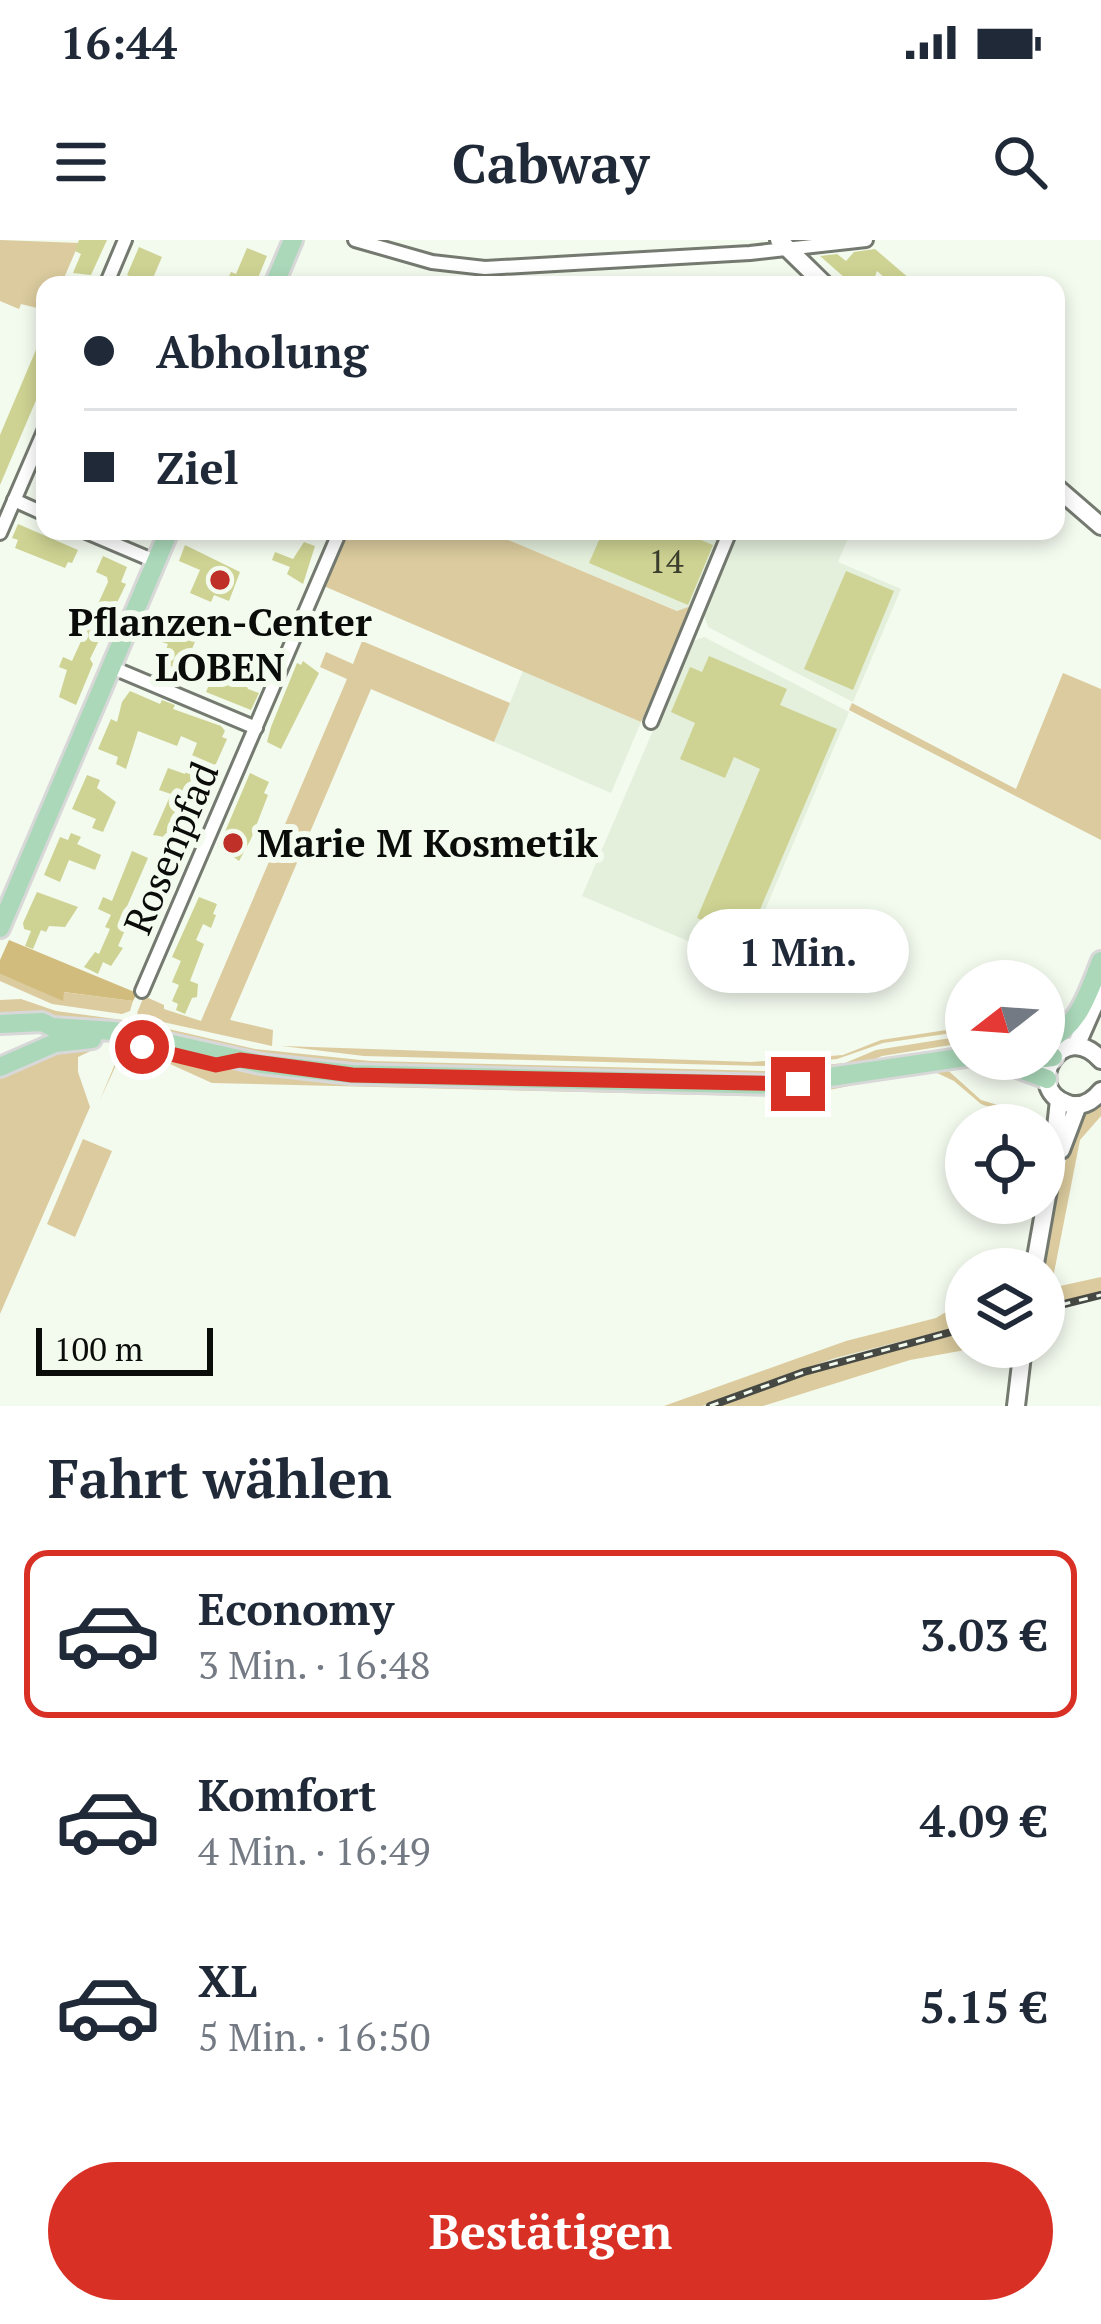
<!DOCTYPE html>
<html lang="de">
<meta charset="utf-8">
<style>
body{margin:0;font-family:"PT Serif",serif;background:#f6f6f7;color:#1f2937;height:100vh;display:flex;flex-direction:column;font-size:45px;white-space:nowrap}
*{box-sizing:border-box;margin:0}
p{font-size:39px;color:#747a83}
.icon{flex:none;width:66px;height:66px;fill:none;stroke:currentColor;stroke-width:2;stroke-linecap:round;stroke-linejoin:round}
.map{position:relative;height:1166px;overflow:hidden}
.sheet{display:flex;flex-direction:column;background:#fff;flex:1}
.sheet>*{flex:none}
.guide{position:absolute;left:36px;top:36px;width:1029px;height:264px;border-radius:24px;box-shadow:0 6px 18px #0003;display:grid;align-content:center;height:264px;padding:0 48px;background:#fff}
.needle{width:78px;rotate:253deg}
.controls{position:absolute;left:945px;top:720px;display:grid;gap:24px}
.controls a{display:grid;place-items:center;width:120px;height:120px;border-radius:50%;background:#fff;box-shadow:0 6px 18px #0003;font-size:60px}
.scale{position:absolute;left:36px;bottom:30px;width:177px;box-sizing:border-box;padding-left:12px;border:6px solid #0a0c09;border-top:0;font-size:33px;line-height:42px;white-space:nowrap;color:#0a0c09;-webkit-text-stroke:9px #f3faee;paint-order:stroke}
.end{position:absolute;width:54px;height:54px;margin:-27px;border:15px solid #d93025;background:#fff;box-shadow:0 0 0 6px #fff}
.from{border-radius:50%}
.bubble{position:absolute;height:84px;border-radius:42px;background:#fff;box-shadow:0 6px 18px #0003;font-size:39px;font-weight:700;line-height:84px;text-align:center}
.guide b{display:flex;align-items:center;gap:42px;height:114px;font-size:45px}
.guide b+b{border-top:3px solid #e0e1e3}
.guide i{width:30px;height:30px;background:#1f2937}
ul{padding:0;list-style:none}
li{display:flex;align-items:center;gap:36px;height:168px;margin:0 24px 18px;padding:0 24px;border:6px solid transparent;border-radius:24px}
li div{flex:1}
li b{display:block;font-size:45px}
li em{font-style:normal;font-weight:700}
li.selected{border-color:#d93025}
li>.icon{width:108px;height:108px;stroke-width:1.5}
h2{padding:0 48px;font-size:54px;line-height:144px}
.primary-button{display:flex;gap:24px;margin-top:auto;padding:24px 48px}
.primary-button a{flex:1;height:138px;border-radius:72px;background:#d93025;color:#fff;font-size:48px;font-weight:700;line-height:138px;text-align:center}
.status{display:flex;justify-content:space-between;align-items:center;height:84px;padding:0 60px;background:#fff;direction:ltr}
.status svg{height:33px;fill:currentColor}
header{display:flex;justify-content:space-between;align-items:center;height:156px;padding:0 48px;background:#fff;font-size:54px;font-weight:700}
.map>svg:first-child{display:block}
.built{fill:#e4efdc}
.green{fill:#dbcb9e}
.forest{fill:#d1bc7e}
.building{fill:#ced393}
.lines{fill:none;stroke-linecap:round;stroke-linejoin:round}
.street-casing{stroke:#747a70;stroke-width:18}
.secondary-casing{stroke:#747a70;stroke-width:22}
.primary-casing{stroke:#d8d8d8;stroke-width:24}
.street{stroke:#fff;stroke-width:12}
.secondary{stroke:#fff;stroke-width:16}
.primary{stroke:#aad8b9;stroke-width:18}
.rail-casing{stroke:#464943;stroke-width:8}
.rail{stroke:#f3faee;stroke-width:3;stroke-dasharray:9;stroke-linecap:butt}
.route{stroke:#d93025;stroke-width:15}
.poi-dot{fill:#be3028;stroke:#f3faee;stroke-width:4.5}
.labels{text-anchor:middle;stroke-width:12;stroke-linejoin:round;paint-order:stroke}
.number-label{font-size:33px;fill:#3b3e2c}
.poi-label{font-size:39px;font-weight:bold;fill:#0a0c09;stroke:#f3faee}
.street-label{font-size:39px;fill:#0a0c09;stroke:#f3faee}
</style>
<div class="status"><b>16:44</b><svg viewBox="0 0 49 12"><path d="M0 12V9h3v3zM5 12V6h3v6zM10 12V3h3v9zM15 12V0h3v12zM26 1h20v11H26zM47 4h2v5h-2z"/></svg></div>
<header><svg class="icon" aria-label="menu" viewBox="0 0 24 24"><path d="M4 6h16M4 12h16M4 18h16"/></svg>Cabway<svg class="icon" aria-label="search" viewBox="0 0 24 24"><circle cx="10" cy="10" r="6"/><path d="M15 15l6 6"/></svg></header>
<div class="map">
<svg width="1101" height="1166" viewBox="0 0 1101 1166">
<rect width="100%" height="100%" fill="#f3faee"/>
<g class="built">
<path d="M 487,291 L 723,291 L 691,366 L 678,371 Z"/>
<path d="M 738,291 L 851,291 L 838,322 L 901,349 L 853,462 L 708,387 L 703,372 Z"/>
<path d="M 704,397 L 849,472 L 742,724 L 582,656 L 691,402 Z"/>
<path d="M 523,431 L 641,482 L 611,553 L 494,502 Z"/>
<path d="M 966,1085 L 966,1092 L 810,1133 L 718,1166 L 702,1166 L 835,1118 Z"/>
</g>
<g class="green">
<path d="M 0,0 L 79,3 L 61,45 L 45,45 L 45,70 L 21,64 L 19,69 L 0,61 Z"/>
<path d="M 344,291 L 487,291 L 677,371 L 691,366 L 641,482 L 319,344 Z"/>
<path d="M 362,401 L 510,463 L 494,502 L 371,449 L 230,780 L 273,790 L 272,806 L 140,777 L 137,773 L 144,756 L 164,765 L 164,769 L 201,781 L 347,439 L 320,427 L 326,412 L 353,424 Z"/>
<path d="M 1063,433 L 1101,449 L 1101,600 L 849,470 L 852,463 L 1016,549 Z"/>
<path d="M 0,734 L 62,760 L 63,752 L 133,761 L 130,771 L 122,774 L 52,764 L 0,741 Z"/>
<path d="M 21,759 L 56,771 L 138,782 L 255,809 L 370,821 L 764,831 L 845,823 L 876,810 L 957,797 L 963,803 L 882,816 L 853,828 L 771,838 L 327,826 L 0,779 L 0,760 Z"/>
<path d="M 966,787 L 966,791 L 883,803 L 837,819 L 764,826 L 364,816 L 282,806 L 751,822 L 843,815 L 881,800 Z"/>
<path d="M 83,806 L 101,806 L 78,817 L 78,832 L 90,867 L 0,1074 L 0,834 L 39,815 Z"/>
<path d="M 122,807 L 219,828 L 788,851 L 942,825 L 981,860 L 1018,871 L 1026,885 L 1016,885 L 1007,874 L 981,864 L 954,841 L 937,833 L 918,832 L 824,851 L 750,856 L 212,843 L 159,819 L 123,810 L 100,860 Z"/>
<path d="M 1101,863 L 1101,876 L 1080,900 L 1051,1048 L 1101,1037 L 1101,1053 L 1044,1066 L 1044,1029 L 1040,1029 L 1075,882 Z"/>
<path d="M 83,899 L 112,911 L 75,997 L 47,984 Z"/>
<path d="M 966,1053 L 966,1085 L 835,1118 L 702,1166 L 664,1166 L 846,1101 L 936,1078 L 956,1066 Z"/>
<path d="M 966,1092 L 966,1107 L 982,1107 L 910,1120 L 763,1166 L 718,1166 L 810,1133 Z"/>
</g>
<path class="forest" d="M 9,700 L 137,753 L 133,761 L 64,752 L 63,761 L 0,734 L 0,720 Z"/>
<g class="building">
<path d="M 79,0 L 107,0 L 91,35 L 73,33 L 81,14 L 75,11 Z"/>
<path d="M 139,7 L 162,17 L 150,45 L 127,35 Z"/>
<path d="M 247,8 L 267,16 L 255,45 L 225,45 L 231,32 L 236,34 Z"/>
<path d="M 875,9 L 917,45 L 893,45 L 877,31 L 872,45 L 853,45 L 820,16 L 837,14 L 846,21 L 854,12 Z"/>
<path d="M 38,105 L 45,108 L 45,139 L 0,245 L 0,195 Z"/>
<path d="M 18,284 L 78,310 L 72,323 L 68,322 L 65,328 L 15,308 L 18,300 L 12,298 Z"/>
<path d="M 603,291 L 679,291 L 713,305 L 688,365 L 589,323 Z"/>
<path d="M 304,302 L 315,306 L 303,344 L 287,334 L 290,327 L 272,320 L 275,312 L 293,319 Z"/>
<path d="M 185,305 L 240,332 L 229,361 L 214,355 L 211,362 L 190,353 L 200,330 L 179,321 Z"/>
<path d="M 103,316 L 127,327 L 121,342 L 126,344 L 90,419 L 93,424 L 76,465 L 59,457 L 67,430 L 59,427 L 63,417 L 72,421 L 108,342 L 107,337 L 96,332 Z"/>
<path d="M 846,331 L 894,351 L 853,450 L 804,429 Z"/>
<path d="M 183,371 L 204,380 L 180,438 L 159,429 L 168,404 L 162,402 L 167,393 L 172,395 Z"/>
<path d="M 709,416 L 787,449 L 780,465 L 837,489 L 747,700 L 697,678 L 760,529 L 734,517 L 725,538 L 680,519 L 695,483 L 671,472 L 690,427 L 702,432 Z"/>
<path d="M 303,421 L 319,433 L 281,509 L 267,502 L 271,487 L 297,423 L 301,425 Z"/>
<path d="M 216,428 L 244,440 L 248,449 L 259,453 L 251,470 L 206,452 Z"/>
<path d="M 130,451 L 160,464 L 162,460 L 175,465 L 173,469 L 221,486 L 225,491 L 222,497 L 227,499 L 211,535 L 199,530 L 188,556 L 196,559 L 184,584 L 177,582 L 170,598 L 153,595 L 171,554 L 159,550 L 168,528 L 185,534 L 197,503 L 181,496 L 177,506 L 138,491 L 126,529 L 116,524 L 118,517 L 98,509 L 111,479 L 117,482 L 122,462 Z"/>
<path d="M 250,533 L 269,542 L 264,553 L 268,555 L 251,599 L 239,621 L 219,606 Z"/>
<path d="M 87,535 L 100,540 L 97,548 L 116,562 L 103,592 L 92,588 L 96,579 L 72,569 Z"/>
<path d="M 71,593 L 81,597 L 77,604 L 101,615 L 95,630 L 69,620 L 60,642 L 44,635 L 60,597 L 68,600 Z"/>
<path d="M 132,611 L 148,618 L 122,678 L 129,681 L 118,706 L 123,708 L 111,726 L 103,722 L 98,734 L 84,727 L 95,712 L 99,714 L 110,689 L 105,687 L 111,675 L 98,669 L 103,657 L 112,661 Z"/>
<path d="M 37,652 L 78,667 L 65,687 L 49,686 L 46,692 L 41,690 L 33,709 L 25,706 L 31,691 L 24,689 L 23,683 Z"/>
<path d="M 199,657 L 217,664 L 213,674 L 216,675 L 211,688 L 203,684 L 196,700 L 204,704 L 190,741 L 198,744 L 197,757 L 192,758 L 185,774 L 176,770 L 178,764 L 172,761 L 179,745 L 172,742 L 181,721 L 172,717 Z"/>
</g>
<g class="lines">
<defs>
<g id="street">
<path d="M 355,0 L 432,22 L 485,28 L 750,13 L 866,0"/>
<path d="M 106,45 L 125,0"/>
<path d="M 14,260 L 45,274"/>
<path d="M 84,291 L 157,322"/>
<path d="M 0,293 L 45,189"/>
<path d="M 111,427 L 256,488"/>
<path d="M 651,482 L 730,291"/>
<path d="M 142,751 L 340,291"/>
</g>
<g id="secondary">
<path d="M 779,0 L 825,45"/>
<path d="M 1056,247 L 1101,286"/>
<path d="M 1076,806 L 1101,749"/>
<path d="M 1101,820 C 1063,777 1022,847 1066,863 C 1080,869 1092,862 1101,851"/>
<path d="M 1061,910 L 1078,865"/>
<path d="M 1034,1029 L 1051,933 L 1059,860"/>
<path d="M 1016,1166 L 1023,1107"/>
</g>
<g id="primary">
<path d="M 274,45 L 293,0"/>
<path d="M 0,688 L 169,291"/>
<path d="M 0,784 L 42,782 L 52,787 L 114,791 L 261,824 L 352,834 L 775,845 L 966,817"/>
<path d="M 1044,803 C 1079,786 1087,756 1101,721"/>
<path d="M 1044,818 L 1053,817"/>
<path d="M 993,819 L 1047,839"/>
<path d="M 0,827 L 55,803 L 92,799"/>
</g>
</defs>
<use href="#street" class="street-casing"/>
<use href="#secondary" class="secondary-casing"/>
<use href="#primary" class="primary-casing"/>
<use href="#street" class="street"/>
<use href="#secondary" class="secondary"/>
<use href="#primary" class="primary"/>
<defs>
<g id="rail">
<path d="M 1044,1069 L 1101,1055"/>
<path d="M 710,1166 L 804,1132 L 966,1088"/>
</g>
</defs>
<use href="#rail" class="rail-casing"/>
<use href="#rail" class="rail"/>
</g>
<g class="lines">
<path class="route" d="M 142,807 L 216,825 L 240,820 L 352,835 L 798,844"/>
</g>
<g class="poi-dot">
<circle cx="220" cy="340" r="12"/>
<circle cx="233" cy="603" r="12"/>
</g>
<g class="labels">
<g class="number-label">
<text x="666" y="333">14</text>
</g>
<g class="poi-label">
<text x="220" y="396">Pflanzen-Center<tspan x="220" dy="45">LOBEN</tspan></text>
<text x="257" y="617" text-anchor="start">Marie M Kosmetik</text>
</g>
<g class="street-label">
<text transform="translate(171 608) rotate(-67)" y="14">Rosenpfad</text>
</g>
</g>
</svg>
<div class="controls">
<a><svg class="needle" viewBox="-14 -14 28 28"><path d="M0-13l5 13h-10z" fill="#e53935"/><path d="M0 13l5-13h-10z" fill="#747a83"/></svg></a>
<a><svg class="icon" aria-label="locate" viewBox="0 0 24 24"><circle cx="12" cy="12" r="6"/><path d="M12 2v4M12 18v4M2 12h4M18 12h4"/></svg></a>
<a><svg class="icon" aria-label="layers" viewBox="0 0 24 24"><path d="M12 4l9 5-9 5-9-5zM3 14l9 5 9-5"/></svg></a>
</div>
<div class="scale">100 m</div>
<i class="end from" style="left:142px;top:807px"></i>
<i class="end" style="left:798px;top:844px"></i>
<div class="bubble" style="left:687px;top:669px;width:222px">1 Min.</div>
<div class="guide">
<b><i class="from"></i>Abholung</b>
<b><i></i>Ziel</b>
</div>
</div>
<section class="sheet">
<h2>Fahrt wählen</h2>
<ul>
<li class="selected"><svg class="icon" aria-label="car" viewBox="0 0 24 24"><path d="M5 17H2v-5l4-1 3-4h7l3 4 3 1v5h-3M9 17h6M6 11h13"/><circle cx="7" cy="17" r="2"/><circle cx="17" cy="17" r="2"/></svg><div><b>Economy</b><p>3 Min. · 16:48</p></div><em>3.03 €</em></li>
<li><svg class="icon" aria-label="car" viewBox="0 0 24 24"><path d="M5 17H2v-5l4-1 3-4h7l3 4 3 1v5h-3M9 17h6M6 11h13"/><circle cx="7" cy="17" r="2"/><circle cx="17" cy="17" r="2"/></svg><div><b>Komfort</b><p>4 Min. · 16:49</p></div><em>4.09 €</em></li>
<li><svg class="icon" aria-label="car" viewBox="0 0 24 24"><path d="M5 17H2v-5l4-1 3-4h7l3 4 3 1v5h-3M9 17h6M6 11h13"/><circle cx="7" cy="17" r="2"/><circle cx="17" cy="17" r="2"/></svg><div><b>XL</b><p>5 Min. · 16:50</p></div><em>5.15 €</em></li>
</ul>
<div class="primary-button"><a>Bestätigen</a></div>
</section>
